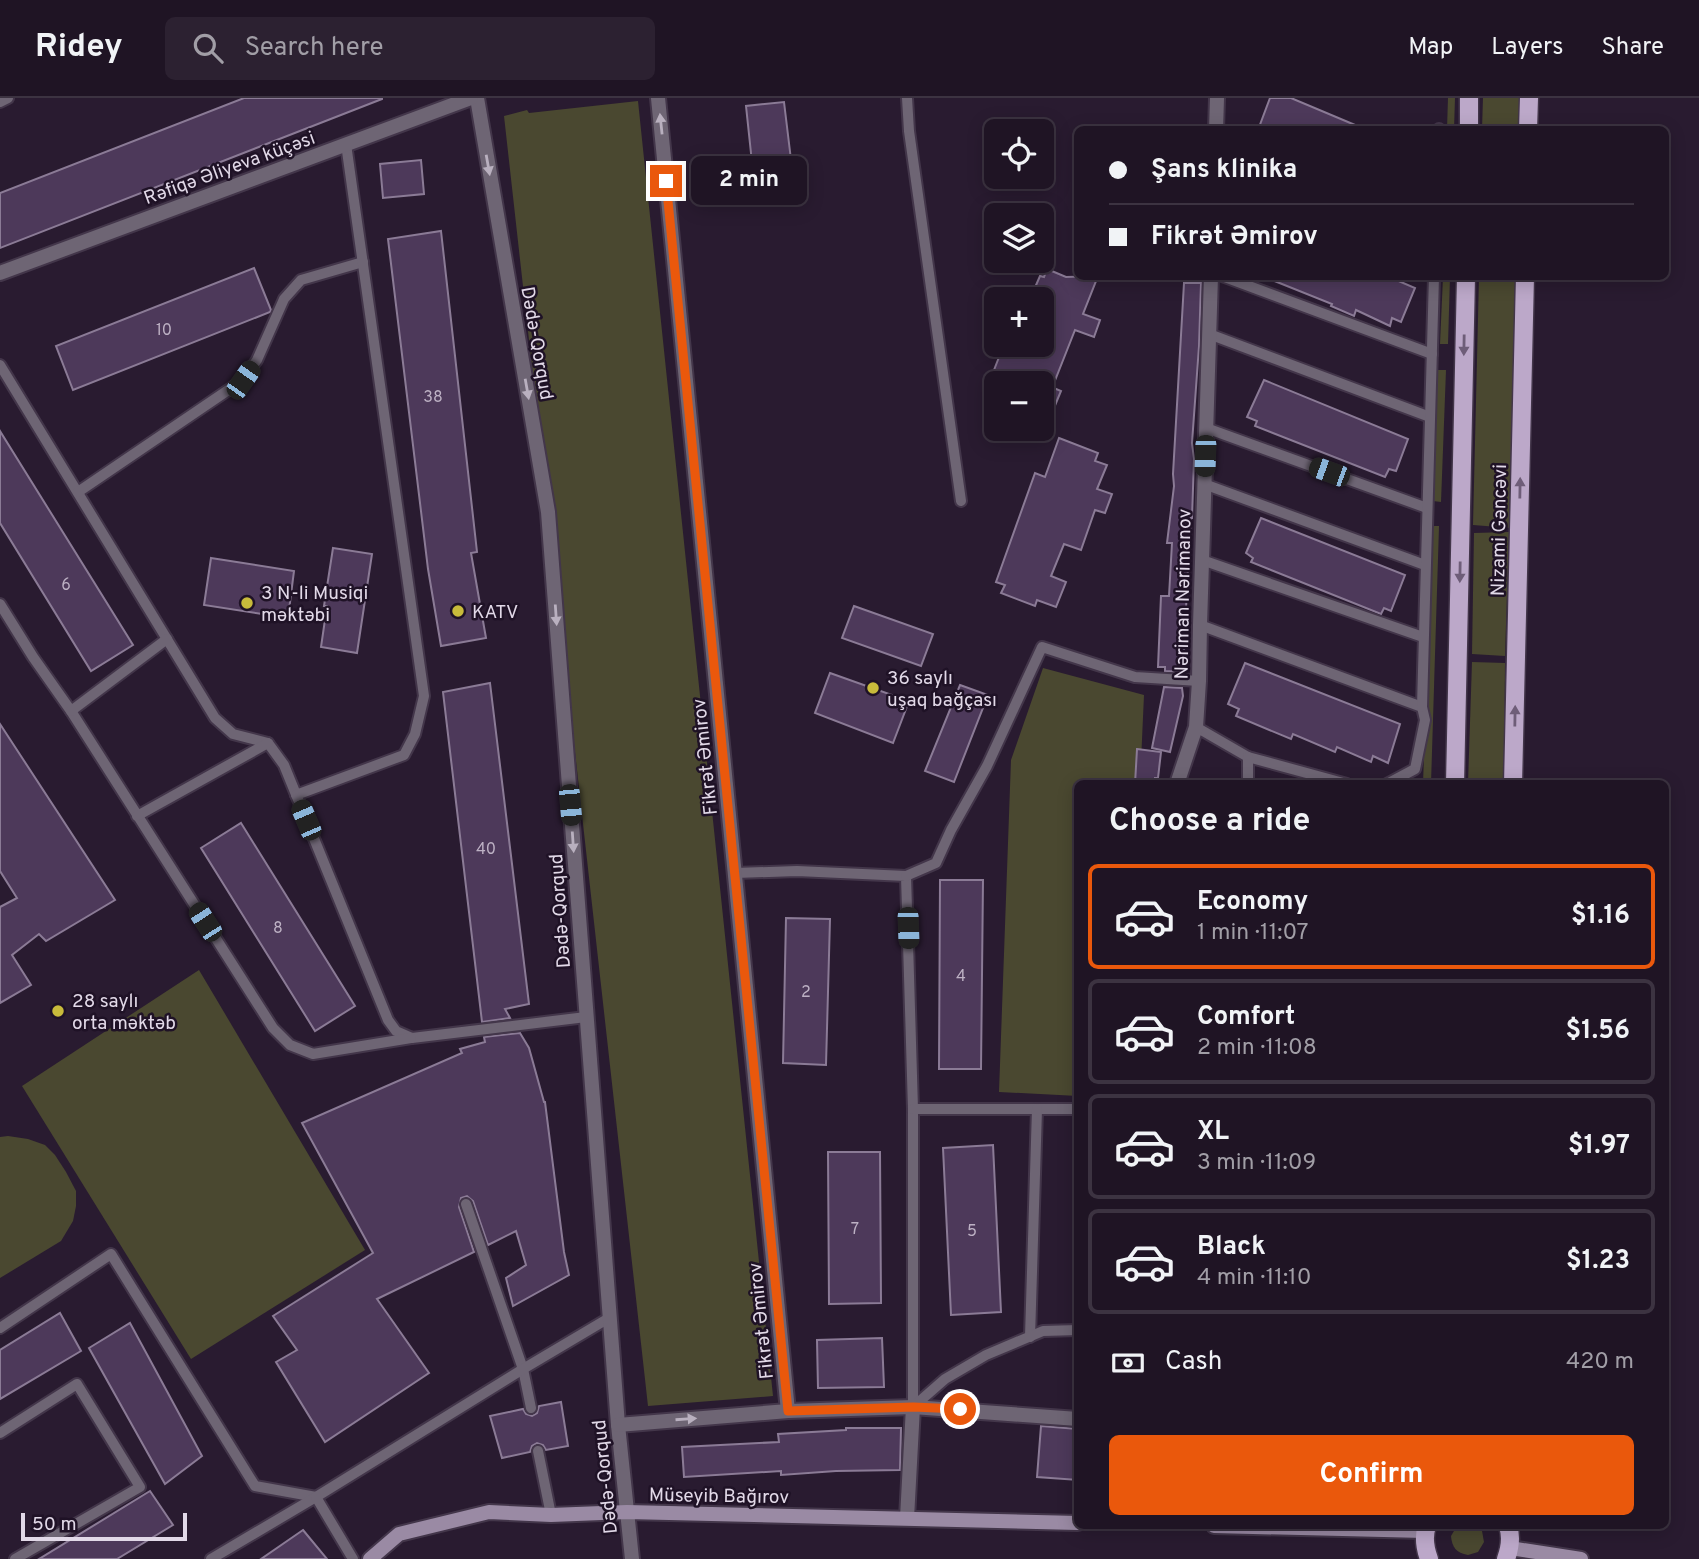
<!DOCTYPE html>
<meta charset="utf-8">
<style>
body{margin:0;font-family:Overpass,sans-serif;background:#2c2131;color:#f1f3f6;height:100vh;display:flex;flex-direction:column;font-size:26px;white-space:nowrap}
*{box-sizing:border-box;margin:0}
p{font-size:23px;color:#a19ea6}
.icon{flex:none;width:38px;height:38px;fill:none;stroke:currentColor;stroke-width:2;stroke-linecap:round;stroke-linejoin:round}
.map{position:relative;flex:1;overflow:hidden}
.drawer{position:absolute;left:1074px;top:682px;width:595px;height:749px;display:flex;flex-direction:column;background:#1f1424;border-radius:10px;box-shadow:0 4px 18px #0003,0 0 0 2px #3c3341}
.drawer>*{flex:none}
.top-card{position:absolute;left:1074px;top:28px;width:595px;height:154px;border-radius:10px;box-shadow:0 4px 18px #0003,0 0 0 2px #3c3341;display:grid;align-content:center;height:154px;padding:0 35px;background:#1f1424}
.fabs{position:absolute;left:984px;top:21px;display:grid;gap:14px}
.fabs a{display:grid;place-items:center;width:70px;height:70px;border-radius:10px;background:#1f1424;box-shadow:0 4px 18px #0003,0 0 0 2px #3c3341;font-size:35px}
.scale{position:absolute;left:21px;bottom:18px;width:166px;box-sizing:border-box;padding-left:7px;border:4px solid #e2d9e8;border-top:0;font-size:19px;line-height:24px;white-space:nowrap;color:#e2d9e8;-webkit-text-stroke:5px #1f1226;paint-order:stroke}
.end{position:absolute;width:32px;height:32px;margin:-16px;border:9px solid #ea580c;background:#fff;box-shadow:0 0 0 4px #fff}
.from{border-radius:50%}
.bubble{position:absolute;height:49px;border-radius:10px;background:#1f1424;box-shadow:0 4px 18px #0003,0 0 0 2px #3c3341;font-size:23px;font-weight:700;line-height:49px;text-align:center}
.car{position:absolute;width:21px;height:42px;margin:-21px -10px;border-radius:9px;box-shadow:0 0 5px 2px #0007;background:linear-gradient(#222 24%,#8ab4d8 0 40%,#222 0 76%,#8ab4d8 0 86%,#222 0)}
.top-card b{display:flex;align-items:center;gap:24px;height:66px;font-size:26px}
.top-card b+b{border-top:2px solid #3c3341}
.top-card i{width:18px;height:18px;background:#f1f3f6}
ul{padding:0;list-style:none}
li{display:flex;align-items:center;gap:21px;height:105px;margin:0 14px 10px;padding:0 21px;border:4px solid #3c3341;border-radius:10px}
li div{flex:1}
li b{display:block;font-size:26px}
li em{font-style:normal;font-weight:700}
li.active{border-color:#ea580c}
li>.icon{width:63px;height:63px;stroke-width:1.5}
h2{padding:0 35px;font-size:32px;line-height:84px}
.pay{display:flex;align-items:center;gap:18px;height:77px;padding:0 35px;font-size:26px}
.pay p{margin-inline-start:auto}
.action{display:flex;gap:14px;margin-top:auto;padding:14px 35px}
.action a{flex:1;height:80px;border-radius:10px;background:#ea580c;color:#fff;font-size:28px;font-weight:700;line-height:80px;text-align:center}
header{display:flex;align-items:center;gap:42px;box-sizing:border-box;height:98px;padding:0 35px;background:#1f1424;border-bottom:2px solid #3c3341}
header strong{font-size:33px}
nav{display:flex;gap:38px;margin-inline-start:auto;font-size:24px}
.search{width:490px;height:63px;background:#2c2131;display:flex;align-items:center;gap:18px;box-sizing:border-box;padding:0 24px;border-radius:10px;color:#a19ea6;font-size:26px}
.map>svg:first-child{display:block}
.green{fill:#4a4830}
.building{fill:#4d395a;stroke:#8b7b96;stroke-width:2}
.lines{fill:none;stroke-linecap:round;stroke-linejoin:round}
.lane-casing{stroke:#43364a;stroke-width:14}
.street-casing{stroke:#43364a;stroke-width:18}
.secondary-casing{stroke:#43364a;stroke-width:18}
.primary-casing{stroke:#43364a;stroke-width:21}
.lane{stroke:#6e6574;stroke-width:10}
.street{stroke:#6e6574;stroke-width:14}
.secondary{stroke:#9a8aa4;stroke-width:14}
.primary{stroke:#bca8c9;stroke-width:18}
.oneway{fill:#b9b0bf}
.oneway2{fill:#6e5d78}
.route{stroke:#ea580c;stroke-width:9}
.poi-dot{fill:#c8bb3b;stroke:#1f1226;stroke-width:2.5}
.labels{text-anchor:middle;stroke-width:5;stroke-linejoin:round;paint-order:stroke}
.number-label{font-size:16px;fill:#bdb1c4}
.street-label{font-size:19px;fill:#e2d9e8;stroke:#1f1226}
.poi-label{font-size:19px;fill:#e2d9e8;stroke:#1f1226;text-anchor:start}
</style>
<header>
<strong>Ridey</strong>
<div class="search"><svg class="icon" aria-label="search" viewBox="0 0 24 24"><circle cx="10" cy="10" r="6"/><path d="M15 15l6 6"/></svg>Search here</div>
<nav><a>Map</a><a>Layers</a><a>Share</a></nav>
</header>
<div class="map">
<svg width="1699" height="1461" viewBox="0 0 1699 1461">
<rect width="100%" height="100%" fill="#291b30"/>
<g class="green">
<path d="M 1448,0 L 1455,0 L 1454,31 L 1447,31 Z"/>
<path d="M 1483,0 L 1520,0 L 1519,31 L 1482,31 Z"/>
<path d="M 638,3 L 773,1298 L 648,1308 L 504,18 L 527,12 L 529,15 Z"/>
<path d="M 1443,179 L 1450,179 L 1448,246 L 1440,246 Z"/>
<path d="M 1479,179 L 1516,179 L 1511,430 L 1473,427 Z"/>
<path d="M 1437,272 L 1446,272 L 1441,404 L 1433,403 Z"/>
<path d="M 1432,428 L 1439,428 L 1431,686 L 1423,686 Z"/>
<path d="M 1509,434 L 1505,558 L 1472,556 L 1474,435 Z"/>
<path d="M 1472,564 L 1505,565 L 1504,686 L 1468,686 Z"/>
<path d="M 1043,570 L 1144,597 L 1140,686 L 1078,686 L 1078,998 L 999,994 L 1011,662 Z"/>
<path d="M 199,872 L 365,1152 L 191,1261 L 22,988 Z"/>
<path d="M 8,1038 L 28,1041 L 45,1047 L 55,1057 L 66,1074 L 76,1093 L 76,1108 L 73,1123 L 61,1143 L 0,1180 L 0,1039 Z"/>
<path d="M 1457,1428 L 1479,1428 L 1482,1433 L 1484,1444 L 1478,1454 L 1468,1457 C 1456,1455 1452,1449 1451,1438 Z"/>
</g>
<g class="building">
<path d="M 244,0 L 382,0 L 382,1 L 0,150 L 0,95 Z"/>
<path d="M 1270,0 L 1291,0 L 1367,32 L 1258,32 Z"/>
<path d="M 784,4 L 792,70 L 753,74 L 746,8 Z"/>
<path d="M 421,62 L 424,96 L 383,100 L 380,66 Z"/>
<path d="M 441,133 L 477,454 L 471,455 L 486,540 L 441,548 L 428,471 L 388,141 Z"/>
<path d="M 254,170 L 271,212 L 270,214 L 73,292 L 56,248 Z"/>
<path d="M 1047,171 L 1066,179 L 1098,178 L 1083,216 L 1100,222 L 1094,239 L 1075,232 L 1054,285 L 1042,285 L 1061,293 L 1042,339 L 1041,285 L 995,285 L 999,275 L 994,272 L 1003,249 L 1011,252 L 1013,247 L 1041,247 L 1041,201 L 1030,201 L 1040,178 L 1044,179 Z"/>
<path d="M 1282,178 L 1387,178 L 1415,190 L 1401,224 L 1392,220 L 1390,228 L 1356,212 L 1354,218 L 1331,208 L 1332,206 L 1272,182 L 1287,181 Z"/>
<path d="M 1184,185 L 1201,185 L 1199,248 L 1192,345 L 1194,361 L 1192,420 L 1191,420 L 1188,469 L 1183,574 L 1165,573 L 1165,569 L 1158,569 L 1161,498 L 1169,498 L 1172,445 L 1167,445 L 1174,388 L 1173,376 Z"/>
<path d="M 1264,282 L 1408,341 L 1396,373 L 1389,371 L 1385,379 L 1255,328 L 1257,323 L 1247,319 Z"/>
<path d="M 0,333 L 133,547 L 91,573 L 0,425 Z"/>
<path d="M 1059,340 L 1098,355 L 1095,363 L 1107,367 L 1097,391 L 1112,396 L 1105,415 L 1095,412 L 1081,452 L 1064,446 L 1051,478 L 1066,484 L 1056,509 L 1037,502 L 1035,508 L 1001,495 L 1005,487 L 996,484 L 1035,375 L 1045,379 Z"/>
<path d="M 1261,420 L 1405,477 L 1391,513 L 1384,510 L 1381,516 L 1251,464 L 1253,460 L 1246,455 Z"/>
<path d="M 333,450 L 372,456 L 357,555 L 321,549 L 327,508 L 324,508 Z"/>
<path d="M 211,460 L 294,473 L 288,520 L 204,507 Z"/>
<path d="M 854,508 L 933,536 L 921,568 L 842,540 Z"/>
<path d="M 1245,565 L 1400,626 L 1388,665 L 1373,658 L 1371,664 L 1337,649 L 1335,654 L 1293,636 L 1291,641 L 1236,618 L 1239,611 L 1228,606 Z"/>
<path d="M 830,575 L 909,603 L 893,645 L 815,615 Z"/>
<path d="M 490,585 L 529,906 L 505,911 L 510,920 L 482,924 L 443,594 Z"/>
<path d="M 960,587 L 988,597 L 954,684 L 925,673 Z"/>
<path d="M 1164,589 L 1182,590 L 1183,598 L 1170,654 L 1152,650 Z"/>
<path d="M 0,626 L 115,802 L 46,843 L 39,836 L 12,857 L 31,887 L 0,905 L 0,809 L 17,800 L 0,773 Z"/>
<path d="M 1137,651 L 1161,654 L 1158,680 L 1155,680 L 1155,686 L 1135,686 Z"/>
<path d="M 241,725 L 355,908 L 315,933 L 201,750 Z"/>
<path d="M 940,782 L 983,782 L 981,971 L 939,971 Z"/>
<path d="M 786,820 L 830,821 L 826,967 L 783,965 Z"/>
<path d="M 520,935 L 529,950 L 544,1004 L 545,1004 L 564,1154 L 569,1177 L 513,1208 L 506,1180 L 526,1167 L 516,1133 L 488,1147 L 473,1103 L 467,1098 L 461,1100 L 459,1109 L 474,1154 L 377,1201 L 429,1275 L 325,1344 L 276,1264 L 297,1252 L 273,1218 L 373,1155 L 302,1025 L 462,955 L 460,951 L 485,944 L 484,939 Z"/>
<path d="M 993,1047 L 1001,1214 L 951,1217 L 943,1050 Z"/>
<path d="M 828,1054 L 880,1054 L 881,1205 L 829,1206 Z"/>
<path d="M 60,1215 L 81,1253 L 0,1301 L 0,1252 Z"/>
<path d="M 130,1225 L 202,1358 L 165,1386 L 89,1250 Z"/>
<path d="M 882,1240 L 884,1289 L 818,1290 L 817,1242 Z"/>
<path d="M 561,1304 L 568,1348 L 546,1352 L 543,1347 L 537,1345 L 532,1348 L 530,1354 L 502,1360 L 490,1318 L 523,1311 L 526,1316 L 532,1318 L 537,1315 L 539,1308 Z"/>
<path d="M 1041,1328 L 1078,1331 L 1078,1382 L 1037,1379 Z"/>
<path d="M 846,1330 L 901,1330 L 900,1372 L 836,1373 L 781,1377 L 781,1373 L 684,1379 L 682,1349 L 779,1344 L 778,1336 L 846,1332 Z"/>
<path d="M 150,1393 L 173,1427 L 117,1461 L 39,1461 Z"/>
<path d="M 303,1432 L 327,1461 L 261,1461 Z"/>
</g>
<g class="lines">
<defs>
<g id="lane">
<path d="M 907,0 L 909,33 L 961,403"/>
<path d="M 0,4 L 8,0"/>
<path d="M 1439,32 L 1439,31"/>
<path d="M 1222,178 L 1432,256"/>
<path d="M 1209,236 L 1430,319"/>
<path d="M 0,267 L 215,620 L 233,636 L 268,645 L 284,667 L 388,922 L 396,933 L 412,940 L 586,919"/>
<path d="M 1206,330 L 1427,410"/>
<path d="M 1204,386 L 1425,467"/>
<path d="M 78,394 L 243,282 L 257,262 L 284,201 L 301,182 L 363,164"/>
<path d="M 1202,462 L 1423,539"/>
<path d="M 0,506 L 33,559 L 71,613 L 273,930 L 290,947 L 313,956 L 411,940"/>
<path d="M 1200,527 L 1422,609 L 1425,622 L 1415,671 L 1387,686"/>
<path d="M 1422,609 L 1434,178"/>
<path d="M 71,613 L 167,541"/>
<path d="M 1196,629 L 1248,659 L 1347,686"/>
<path d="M 1248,659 L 1248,686"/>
<path d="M 296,697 L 404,657 L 415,636 L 424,598 L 346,46"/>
<path d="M 137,718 L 268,645"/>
<path d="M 735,775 L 797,773 L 906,778 L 913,1011 L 913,1309"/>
<path d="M 906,778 L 936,765 L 951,732 L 987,668 L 1042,549 L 1135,579 L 1199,583"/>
<path d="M 913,1011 L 1078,1011"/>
<path d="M 466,1106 L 523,1271 L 531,1310"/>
<path d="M 0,1230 L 111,1156 L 255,1388 L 316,1399"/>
<path d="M 1030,1239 L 1037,1011"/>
<path d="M 913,1309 L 945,1281 L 986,1257 L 1043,1233 L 1078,1232"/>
<path d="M 0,1335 L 77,1286 L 140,1389 L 15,1461"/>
<path d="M 538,1353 L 551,1417"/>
<path d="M 211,1461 L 316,1399"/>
<path d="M 353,1461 L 316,1399 L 523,1271 L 609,1220"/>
</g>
<g id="street">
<path d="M 477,0 L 548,414 L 618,1327 L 632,1461"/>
<path d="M 658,0 L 788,1313"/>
<path d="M 1216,32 L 1217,0"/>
<path d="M 0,175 L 471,0"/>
<path d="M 1177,686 L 1196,629 L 1199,583 L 1200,527 L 1211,178"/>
<path d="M 618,1327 L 788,1313 L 913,1309 L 1078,1321"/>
<path d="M 907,1420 L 913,1309"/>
</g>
<g id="secondary">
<path d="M 1214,1428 L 1425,1433"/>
<path d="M 1510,1450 L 1581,1461"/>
<path d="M 370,1461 L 399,1436 L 489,1414 L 551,1417 L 627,1414 L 1078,1425"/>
</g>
<g id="primary">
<path d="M 1469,32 L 1469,0"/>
<path d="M 1528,32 L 1529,0"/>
<path d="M 1455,686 L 1466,178"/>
<path d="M 1513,686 L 1525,178"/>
<path d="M 1427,1428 C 1423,1439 1425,1450 1429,1461"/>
<path d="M 1506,1461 C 1510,1450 1512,1440 1508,1428"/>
</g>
</defs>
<use href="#lane" class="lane-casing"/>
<use href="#street" class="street-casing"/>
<use href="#secondary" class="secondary-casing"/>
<use href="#primary" class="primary-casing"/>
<use href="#lane" class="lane"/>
<use href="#street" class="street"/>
<use href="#secondary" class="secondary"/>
<use href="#primary" class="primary"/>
</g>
<defs><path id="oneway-solid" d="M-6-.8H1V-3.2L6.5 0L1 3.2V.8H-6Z" transform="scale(1.75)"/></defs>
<g class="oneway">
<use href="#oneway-solid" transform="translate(661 26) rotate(-96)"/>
<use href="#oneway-solid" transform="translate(488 67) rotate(80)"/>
<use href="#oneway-solid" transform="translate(527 291) rotate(80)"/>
<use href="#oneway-solid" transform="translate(556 517) rotate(86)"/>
<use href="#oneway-solid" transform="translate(573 744) rotate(86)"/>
<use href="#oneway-solid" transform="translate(686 1321) rotate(-4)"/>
</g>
<g class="oneway2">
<use href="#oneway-solid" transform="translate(1464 247) rotate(91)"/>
<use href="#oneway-solid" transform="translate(1520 390) rotate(-89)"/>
<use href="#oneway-solid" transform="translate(1460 474) rotate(91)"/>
<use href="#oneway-solid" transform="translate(1515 618) rotate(-89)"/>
</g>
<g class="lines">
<path class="route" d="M 666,83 L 788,1313 L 913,1309 L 960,1311"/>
</g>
<g class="poi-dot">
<circle cx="247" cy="505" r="7"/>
<circle cx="458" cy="513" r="7"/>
<circle cx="873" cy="590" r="7"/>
<circle cx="58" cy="913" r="7"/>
</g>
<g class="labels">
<g class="number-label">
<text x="164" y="237">10</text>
<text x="433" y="304">38</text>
<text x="66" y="492">6</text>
<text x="486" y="756">40</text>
<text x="278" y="835">8</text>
<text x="961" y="883">4</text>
<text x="806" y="899">2</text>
<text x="855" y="1136">7</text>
<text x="972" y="1138">5</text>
</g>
<g class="street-label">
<text transform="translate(229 69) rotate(-20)" y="7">Rəfiqə Əliyeva küçəsi</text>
<text transform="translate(538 245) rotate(80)" y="7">Dədə-Qorqud</text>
<text transform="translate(1498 432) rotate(-89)" y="7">Nizami Gəncəvi</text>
<text transform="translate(1182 496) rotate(-89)" y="7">Nəriman Nərimanov</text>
<text transform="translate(704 659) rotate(-96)" y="7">Fikrət Əmirov</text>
<text transform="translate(559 813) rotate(-94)" y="7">Dədə-Qorqud</text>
<text transform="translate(760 1223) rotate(-96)" y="7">Fikrət Əmirov</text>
<text transform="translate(604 1379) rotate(-96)" y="7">Dədə-Qorqud</text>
<text transform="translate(719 1397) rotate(1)" y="7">Müseyib Bağırov</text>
</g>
<g class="poi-label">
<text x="261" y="501">3 N-li Musiqi<tspan x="261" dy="22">məktəbi</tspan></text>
<text x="472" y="520">KATV</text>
<text x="887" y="586">36 saylı<tspan x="887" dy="22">uşaq bağçası</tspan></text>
<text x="72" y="909">28 saylı<tspan x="72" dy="22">orta məktəb</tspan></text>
</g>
</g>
</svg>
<div class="fabs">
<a><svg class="icon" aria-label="locate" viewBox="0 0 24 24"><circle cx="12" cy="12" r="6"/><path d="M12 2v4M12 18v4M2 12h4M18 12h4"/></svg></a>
<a><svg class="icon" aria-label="layers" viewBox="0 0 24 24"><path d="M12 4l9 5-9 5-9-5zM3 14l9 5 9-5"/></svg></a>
<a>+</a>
<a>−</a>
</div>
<div class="scale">50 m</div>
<i class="end from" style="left:960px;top:1311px"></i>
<i class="end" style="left:666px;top:83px"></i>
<div class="bubble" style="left:691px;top:58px;width:116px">2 min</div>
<i class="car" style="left:243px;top:282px;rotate:35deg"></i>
<i class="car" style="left:1205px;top:358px;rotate:182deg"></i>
<i class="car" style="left:1329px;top:374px;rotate:290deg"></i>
<i class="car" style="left:570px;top:707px;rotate:175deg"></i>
<i class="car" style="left:306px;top:722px;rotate:337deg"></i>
<i class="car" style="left:205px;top:824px;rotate:327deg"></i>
<i class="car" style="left:908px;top:830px;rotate:178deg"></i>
<div class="top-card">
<b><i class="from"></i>Şans klinika</b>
<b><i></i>Fikrət Əmirov</b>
</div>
<section class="drawer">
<h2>Choose a ride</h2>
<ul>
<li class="active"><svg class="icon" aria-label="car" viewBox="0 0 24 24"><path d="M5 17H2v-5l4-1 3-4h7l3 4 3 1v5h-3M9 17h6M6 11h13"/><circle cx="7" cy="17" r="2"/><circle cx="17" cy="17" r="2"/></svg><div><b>Economy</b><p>1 min · 11:07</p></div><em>$1.16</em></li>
<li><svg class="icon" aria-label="car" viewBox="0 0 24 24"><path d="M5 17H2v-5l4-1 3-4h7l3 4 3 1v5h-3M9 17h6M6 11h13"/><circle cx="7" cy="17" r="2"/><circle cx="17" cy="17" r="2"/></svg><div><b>Comfort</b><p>2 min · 11:08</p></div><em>$1.56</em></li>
<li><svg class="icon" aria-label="car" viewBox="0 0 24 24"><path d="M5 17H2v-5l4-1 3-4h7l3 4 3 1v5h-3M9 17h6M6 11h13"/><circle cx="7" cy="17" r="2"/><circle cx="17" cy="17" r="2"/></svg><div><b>XL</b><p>3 min · 11:09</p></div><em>$1.97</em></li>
<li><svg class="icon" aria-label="car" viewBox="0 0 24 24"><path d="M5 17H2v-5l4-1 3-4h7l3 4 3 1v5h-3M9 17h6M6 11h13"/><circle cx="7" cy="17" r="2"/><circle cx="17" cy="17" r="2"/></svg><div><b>Black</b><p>4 min · 11:10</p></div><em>$1.23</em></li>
</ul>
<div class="pay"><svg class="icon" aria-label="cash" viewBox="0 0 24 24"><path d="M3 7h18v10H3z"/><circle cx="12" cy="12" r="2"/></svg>Cash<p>420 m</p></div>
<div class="action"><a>Confirm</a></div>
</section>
</div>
